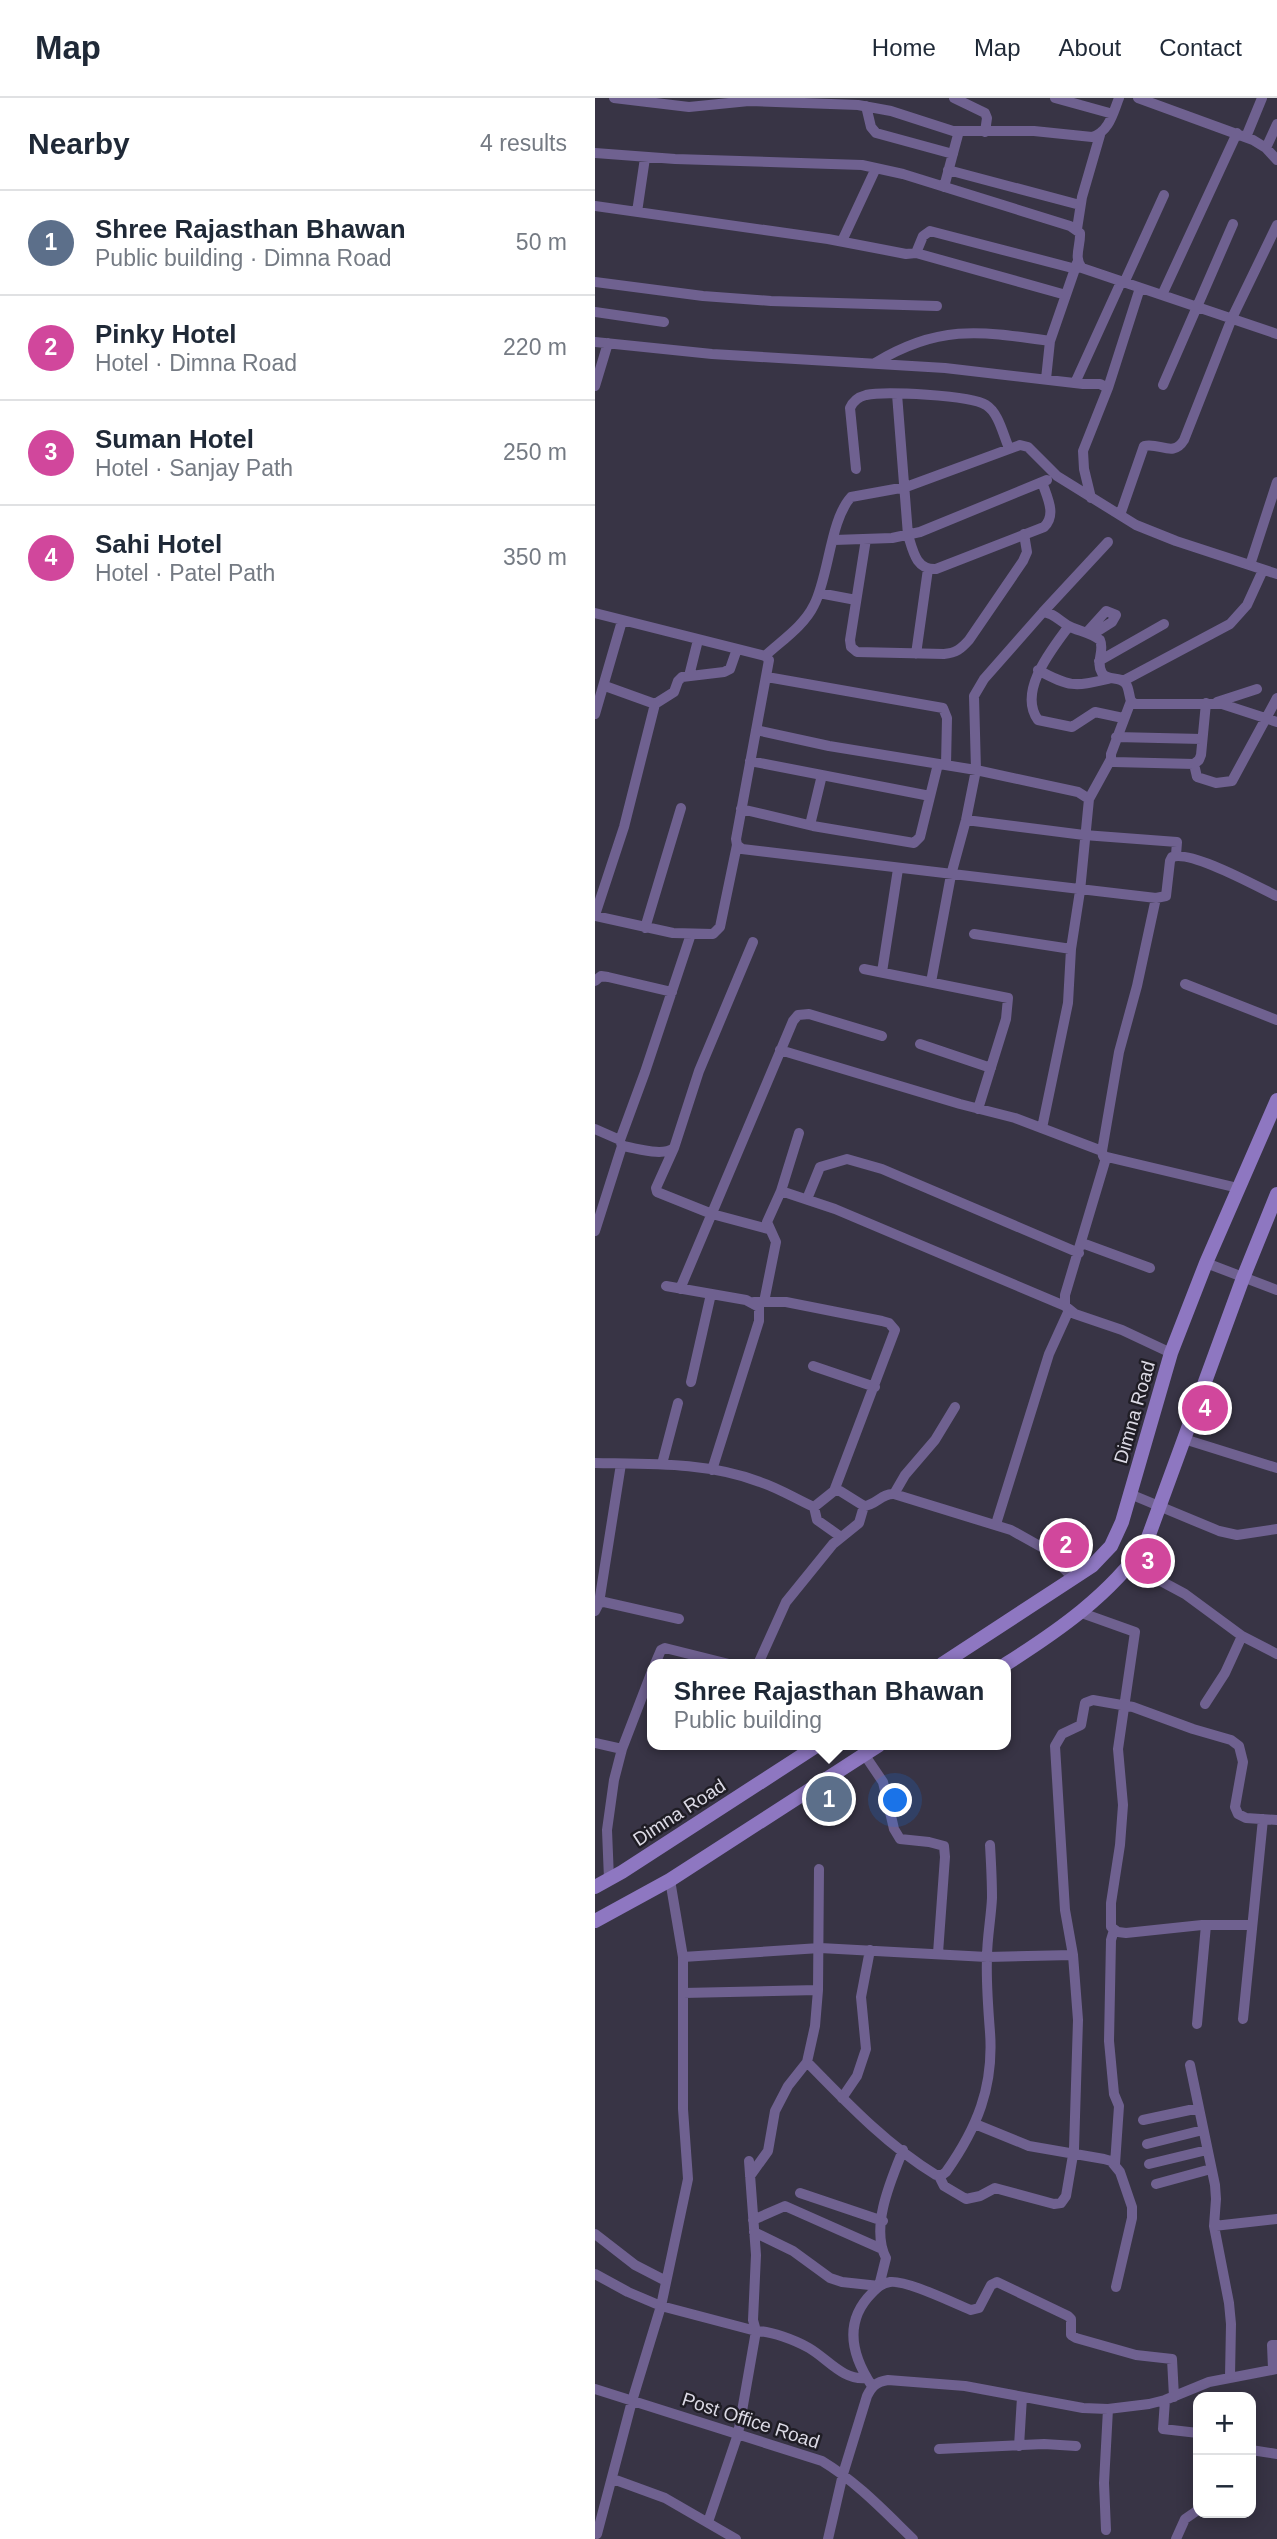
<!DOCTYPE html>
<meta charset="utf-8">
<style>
body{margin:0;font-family:Helvetica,sans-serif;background:#f6f6f7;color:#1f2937}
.controls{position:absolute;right:21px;bottom:21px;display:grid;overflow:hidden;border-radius:14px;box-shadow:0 4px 18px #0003}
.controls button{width:63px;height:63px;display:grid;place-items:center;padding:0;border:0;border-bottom:2px solid #e0e1e3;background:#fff;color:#1f2937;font:35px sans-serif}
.you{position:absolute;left:301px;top:1703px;width:24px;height:24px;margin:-18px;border:5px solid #fff;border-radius:50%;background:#1a73e8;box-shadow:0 0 0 10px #1a73e833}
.badge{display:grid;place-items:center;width:46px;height:46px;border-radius:50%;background:#2563eb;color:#fff;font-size:23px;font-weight:700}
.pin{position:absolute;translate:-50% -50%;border:4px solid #fff;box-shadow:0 2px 7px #0006}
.popup{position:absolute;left:52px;top:1561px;width:364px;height:91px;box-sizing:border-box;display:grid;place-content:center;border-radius:14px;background:#fff;filter:drop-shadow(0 2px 5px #0005);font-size:23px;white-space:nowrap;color:#747a83}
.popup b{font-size:26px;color:#1f2937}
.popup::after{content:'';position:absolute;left:50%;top:100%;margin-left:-14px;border:14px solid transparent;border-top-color:#fff}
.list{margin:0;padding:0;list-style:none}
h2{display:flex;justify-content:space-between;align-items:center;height:91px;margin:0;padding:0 28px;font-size:30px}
h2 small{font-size:23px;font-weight:400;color:#747a83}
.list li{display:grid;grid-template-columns:46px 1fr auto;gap:21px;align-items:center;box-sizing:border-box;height:105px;padding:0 28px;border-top:2px solid #e0e1e3}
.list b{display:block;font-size:26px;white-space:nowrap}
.list p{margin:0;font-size:23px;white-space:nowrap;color:#747a83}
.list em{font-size:23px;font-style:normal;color:#747a83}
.map{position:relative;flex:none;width:682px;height:2441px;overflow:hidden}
header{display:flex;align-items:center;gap:42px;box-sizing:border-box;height:98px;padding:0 35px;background:#fff;border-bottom:2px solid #e0e1e3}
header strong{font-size:33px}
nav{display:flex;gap:38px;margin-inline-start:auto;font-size:24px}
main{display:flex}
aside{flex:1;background:#fff}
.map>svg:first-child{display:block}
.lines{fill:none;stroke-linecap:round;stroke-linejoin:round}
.street{stroke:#6f6190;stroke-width:10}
.secondary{stroke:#8e77c1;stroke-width:14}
.labels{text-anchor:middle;stroke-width:5;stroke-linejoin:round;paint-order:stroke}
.street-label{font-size:19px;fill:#dcdae5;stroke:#1f1d25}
</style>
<header>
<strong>Map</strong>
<nav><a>Home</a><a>Map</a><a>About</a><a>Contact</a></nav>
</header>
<main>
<aside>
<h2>Nearby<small>4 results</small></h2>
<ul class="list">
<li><span class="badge" style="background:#5c6f8a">1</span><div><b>Shree Rajasthan Bhawan</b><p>Public building · Dimna Road</p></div><em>50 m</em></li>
<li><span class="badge" style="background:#d1479c">2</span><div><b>Pinky Hotel</b><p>Hotel · Dimna Road</p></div><em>220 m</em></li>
<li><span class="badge" style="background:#d1479c">3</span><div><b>Suman Hotel</b><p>Hotel · Sanjay Path</p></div><em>250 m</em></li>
<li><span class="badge" style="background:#d1479c">4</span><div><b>Sahi Hotel</b><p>Hotel · Patel Path</p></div><em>350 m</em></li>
</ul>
</aside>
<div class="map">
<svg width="682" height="2441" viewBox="0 0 682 2441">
<rect width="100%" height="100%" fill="#383445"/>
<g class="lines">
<path class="street" d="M19 0 94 9 154 3 263 7 296 13 358 33H439L497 39C514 34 518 15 524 0
M359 0 390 15 392 20 390 34
M460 0 518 16
M543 0 658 42 671 50 682 62
M271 8 276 29 281 35 358 56
M651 39 667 0
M671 50 682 26
M0 55 80 61 267 67 308 76 475 128 485 135C486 147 478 160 487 170L682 236
M353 72 485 107
M349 89 364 33
M0 108 233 141 311 156 321 155 328 138 335 133 481 171
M42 114 50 60
M482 131 487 99 505 37
M247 143 281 70
M321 155 471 197
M0 184 108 198 176 203 342 208
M529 185 569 97
M567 197 642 35
M0 214 69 224
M0 244 117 256 350 270 488 286H505L513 290 545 190
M280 265C344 226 385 233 455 243
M451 281 455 243 482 165
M480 285 526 184
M568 287 638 126
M0 288 13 245
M302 296 313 437C318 453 321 472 341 471L449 429C462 417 452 399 447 384
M261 371 255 310C258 303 263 299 271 297 289 293 376 297 391 307 404 315 408 337 414 350
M496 400 489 371 488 353 513 290
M525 417 549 348C565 344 578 360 589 342L637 220 682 127
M271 441 255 542 256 549 262 554 349 556C361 555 366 551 374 542L428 463 432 454 429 436
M239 442 297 440 325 434 452 382
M655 467 682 384
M224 495 261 502
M448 514 513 444
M0 515 170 558 174 562 141 741 142 747 147 751 561 800 571 798 575 763 577 759C596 752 661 788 682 798
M474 528C458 550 422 593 443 622L477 629 500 614 528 620
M492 534 511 513 521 517 517 524 498 536
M321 556 333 471
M170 558C186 543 209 528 219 507 234 478 235 422 256 399L311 389 425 347 433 349 462 378 541 427 581 443 682 476
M504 563 569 526
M443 572C474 589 479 589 513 581
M94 578 103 542
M172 579 348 610 352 620 351 667
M528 583 635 526 652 507 668 472
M10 588 60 606
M536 603 516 656V661L519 664 599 666 604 662 606 657 611 605
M622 604 662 591
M0 616 27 523
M161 632 234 648 381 672 483 694 494 701 485 793 476 851 473 905 447 1030
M521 639 607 641
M155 663 335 698
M599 666 602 679 621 685 637 683 682 600
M494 701 516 661
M146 711 218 728 319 745 325 739 343 666
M371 722 489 737 582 744 581 757
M215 727 227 677
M561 800 542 888 524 954 507 1053 508 1058 643 1090
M0 817 29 729 60 606 79 594 83 583 87 579 129 574 135 571 142 551
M0 818 78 835 118 836 125 829 142 747
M50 830 86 710
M379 836 476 851
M269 871 413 900 411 921 383 1011
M287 874 303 771
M0 883 6 878 13 879 77 894
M336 884 356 777 371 722 381 672 379 598 389 581 448 514C460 515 467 526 478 530 488 534 496 535 505 542 510 553 500 564 507 575 513 584 525 577 531 586 534 590 534 598 536 603L540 606H627L682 624
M590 886 682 922
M325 946 396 970
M185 952 365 1006 420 1020 507 1053
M0 1031 25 1042 27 1048 0 1133
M25 1042 50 974 96 836
M27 1048C42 1050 67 1059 79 1050L104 973 158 844
M79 1050 61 1090 62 1094 117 1116 173 1131
M511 1060 470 1197V1208L480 1216 527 1232 576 1255
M186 1093 240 1111 470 1208
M212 1101 225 1069 252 1061 287 1071 484 1155
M487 1145 555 1170
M611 1165 682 1192
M71 1188 151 1202 164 1209V1223L117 1372
M85 1191 198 923 203 917 214 916 287 938
M159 1204H191L287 1223 294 1225 300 1232 239 1393
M169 1204 181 1144 172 1124 186 1093 204 1035
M218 1268 280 1289
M96 1284 116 1196
M589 1341 682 1370
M0 1365C55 1366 113 1364 165 1384 184 1390 201 1401 219 1409L239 1393H245L269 1408C281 1407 287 1395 299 1396L416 1432 450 1451 478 1480
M67 1366 83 1305
M299 1396 310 1377 340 1342 360 1309
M535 1396 624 1433 642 1437 682 1431
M219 1409 222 1422 246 1439
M401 1426 454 1256 474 1212
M536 1467 590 1496 647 1538 682 1556
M4 1505 26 1366
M0 1513 4 1505 9 1504 84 1521
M484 1514 540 1534 523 1651 528 1707 525 1747 516 1805V1829L523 1834 531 1835 607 1827H657
M60 1566 66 1552 70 1550 134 1566
M163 1566 191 1504 238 1446 264 1425 269 1408
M610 1606 630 1575 647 1538
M0 1645 27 1651 19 1682 12 1732 14 1781
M27 1651 57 1573
M269 1656 288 1684 299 1731 305 1741 334 1744 349 1748 350 1759 343 1855
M519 1832 516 1842 514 1943 519 1996 524 2008 520 2066
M88 1859 225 1850 392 1859 478 1857
M88 1895 223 1892 224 1771
M648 1921 668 1721
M602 1926 611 1827
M212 1964C252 2005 292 2047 341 2077H347L351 2074C382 2030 399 1989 395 1934 393 1909 391 1884 392 1859 392 1840 396 1820 397 1800 397 1783 396 1764 395 1747
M595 1967 620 2087 621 2101 619 2128 634 2205 636 2226 635 2278
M247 2000 262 1978 271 1951 266 1899 275 1852
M548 2022 604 2010
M380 2026 434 2048 509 2061 516 2063 525 2074 537 2109V2120L521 2189
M552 2046 608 2032
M154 2063 161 2157 158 2222 161 2233C176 2233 200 2242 214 2250 233 2261 248 2283 272 2280
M554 2066 612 2052
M155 2078 173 2053 180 2013 193 1988 212 1964 220 1928 223 1892
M344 2078 349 2088 371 2101 385 2098 400 2090 459 2106 466 2105 471 2098 479 2051 483 1922 478 1857 470 1812 460 1648 467 1636 486 1627 490 1605 498 1602 538 1609 598 1631 636 1642 644 1648 648 1664 640 1709 643 1716 651 1720 682 1722
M561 2086 616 2071
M205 2095 288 2123
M158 2122 190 2108 287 2151
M619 2128 682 2121
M159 2134 198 2153 235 2180 247 2184 284 2188 291 2160C275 2129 296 2082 308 2052
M0 2136 40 2167 71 2183
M0 2176 33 2194 66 2208 93 2081 88 2011V1859L75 1782
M678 2271 677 2247H682
M277 2288C257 2258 248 2224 277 2195 282 2190 287 2185 295 2184 312 2182 358 2205 376 2212L384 2210 396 2187 402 2184 473 2218 476 2221V2237L481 2240 541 2257 577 2261 579 2299
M0 2291 227 2363C262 2384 289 2413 318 2441
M570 2302 568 2331 603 2335
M424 2348 427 2299
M344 2351 449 2346 481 2348
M656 2352 682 2356
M18 2381 70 2400 141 2441
M511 2432 509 2385 513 2311
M2 2436 37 2303 66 2208 161 2233 143 2336 113 2424
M233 2441 248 2376 272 2298C277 2288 281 2284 293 2282L370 2288 488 2310 513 2311 554 2306 570 2302 614 2284 682 2271
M581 2441 590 2421 603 2412"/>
<path class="secondary" d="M347 1566 497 1468 516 1448 527 1424 576 1255 611 1165 682 1002
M411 1566C463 1533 515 1497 551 1445L648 1180 682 1096
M0 1789 27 1774 223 1647
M0 1823 75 1782 284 1647"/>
</g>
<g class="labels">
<g class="street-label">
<text transform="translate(539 1314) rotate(-74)" y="7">Dimna Road</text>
<text transform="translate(84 1714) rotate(-33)" y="7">Dimna Road</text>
<text transform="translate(156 2322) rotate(18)" y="7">Post Office Road</text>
</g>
</g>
</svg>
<div class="controls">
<button>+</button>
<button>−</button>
</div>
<div class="you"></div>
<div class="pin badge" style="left:234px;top:1701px;background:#5c6f8a">1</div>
<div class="popup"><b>Shree Rajasthan Bhawan</b>Public building</div>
<div class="pin badge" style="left:471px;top:1447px;background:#d1479c">2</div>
<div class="pin badge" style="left:553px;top:1463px;background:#d1479c">3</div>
<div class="pin badge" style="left:610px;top:1310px;background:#d1479c">4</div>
</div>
</main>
